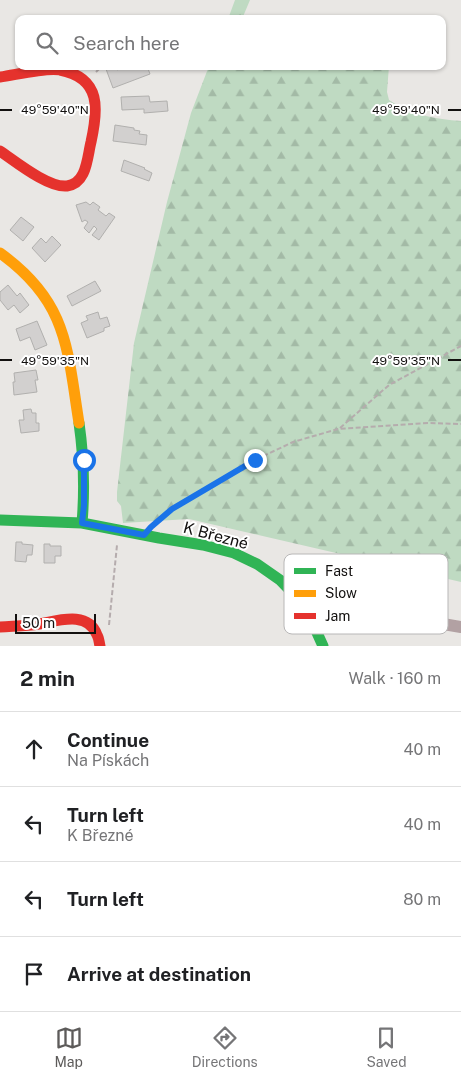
<!DOCTYPE html>
<meta charset="utf-8">
<style>
body{margin:0;font-family:"Public Sans",sans-serif;background:#f2f2f2;color:#202124}
.scale{position:absolute;left:15px;bottom:12px;width:81px;box-sizing:border-box;padding-left:5px;border:2px solid #12100f;border-top:0;font-size:14px;line-height:18px;white-space:nowrap;color:#12100f;-webkit-text-stroke:4px #fff;paint-order:stroke}
.stop{position:absolute;width:15px;height:15px;margin:-11px;border:4px solid #1a73e8;border-radius:50%;background:#fff}
.stop.end{background:#1a73e8;border-color:#fff;box-shadow:0 1px 5px #0008}
.list{margin:0;padding:0;list-style:none}
h2{display:flex;justify-content:space-between;align-items:center;height:65px;margin:0;padding:0 20px;font-size:21px}
h2 small{font-size:16px;font-weight:400;color:#757577}
.list li{display:grid;grid-template-columns:32px 1fr auto;gap:15px;align-items:center;box-sizing:border-box;height:75px;padding:0 20px;border-top:1px solid #e0e0e0}
.list b{display:block;font-size:19px;white-space:nowrap}
.list p{margin:0;font-size:16px;white-space:nowrap;color:#757577}
.list em{font-size:16px;font-style:normal;color:#757577}
.icon{flex:none;width:28px;height:28px;fill:none;stroke:currentColor;stroke-width:2;stroke-linecap:round;stroke-linejoin:round}
.map{position:relative;flex:none;width:461px;height:646px;overflow:hidden}
.search{position:absolute;background:#fff;box-shadow:0 1px 4px #0004;left:15px;right:15px;top:15px;height:55px;display:flex;align-items:center;gap:12px;box-sizing:border-box;padding:0 18px;border-radius:10px;color:#757577;font-size:19px}
.sheet{height:365px;background:#fff}
nav{display:flex;justify-content:space-around;align-items:center;box-sizing:border-box;height:70px;border-top:1px solid #e0e0e0;background:#fff;font-size:14px;color:#757577}
nav a{display:grid;justify-items:center;gap:2px}
nav .on{color:#5d5b5a}
.map>svg:first-child{display:block}
.forest{fill:url(#forest-firs)}
.building{fill:#d2d0cf;stroke:#b1b0ae}
.lines{fill:none;stroke-linecap:round;stroke-linejoin:round}
.path{stroke:#b5acad;stroke-width:2;stroke-dasharray:5 2.5;stroke-linecap:butt}
.street{stroke:#b2a1a3;stroke-width:12}
.fast{stroke:#30b455;stroke-width:11}
.slow{stroke:#ff9f0a;stroke-width:11}
.jam{stroke:#e5322d;stroke-width:11}
.route{stroke:#1a73e8;stroke-width:6}
.ticks{fill:none;stroke:#12100f;stroke-width:2}
.labels{text-anchor:middle;stroke-width:4;stroke-linejoin:round;paint-order:stroke}
.street-label{font-size:16px;fill:#12100f;stroke:#fff}
.key{fill:#fff;stroke:#b8b7b7;stroke-width:1}
.key-label{font-size:14px;fill:#12100f}
.ticks-label{font-size:12px;text-anchor:middle;fill:#12100f;stroke:#fff;stroke-width:4;stroke-linejoin:round;paint-order:stroke}
</style>
<div class="map">
<svg width="461" height="646" viewBox="0 0 461 646">
<defs>
<pattern id="forest-firs" width="22" height="20" patternUnits="userSpaceOnUse" patternTransform="scale(1.25)"><rect width="22" height="20" fill="#bfdac2"/><path d="M5 1l3.5 6h-7zM16 11l3.5 6h-7z" fill="#a3baa6"/></pattern>
</defs>
<rect width="100%" height="100%" fill="#e9e7e4"/>
<path class="forest" d="M235 0H250L242 19H228Z
M209 66H389L387 92 389 100C411 115 436 119 461 121V582L362 559 189 519 123 523 121 506 117 501V492L134 343 167 202 191 113Z"/>
<path class="building" d="M116 66 117 70 127 66H147L150 74 113 88 106 69Z
M149 96 150 102 167 101 168 111 144 113V109L122 110 121 97Z
M115 125 134 128V130L140 131 139 134 147 135 146 145 113 141Z
M124 160 145 168 144 169 152 173 149 181 121 171Z
M86 202 90 205 93 202 100 207 98 210 106 216 109 213 115 217 99 240 92 235 97 229 94 226 89 233 84 228 88 222 85 220 82 222 76 205Z
M21 217 34 227 23 241 10 230Z
M52 236 61 245 45 262 32 248 41 238 46 243Z
M95 281 101 291 72 306 67 296Z
M8 285 17 296 20 293 29 305 20 313 14 305 8 310 0 300V292Z
M98 312 100 319 107 317 110 326 104 328V331L87 338 81 323 88 320 86 316Z
M37 321 47 345 35 350 30 337 20 341 16 329Z
M36 370 38 380H35L37 392 14 395 13 382H15L14 373Z
M31 409 32 413H36V423H39V431L21 433 19 420H24L23 410Z
M16 542H22V544L33 545 32 555H27L26 562 15 561Z
M44 544H50V546H61V556H55V563H44Z"/>
<g class="lines">
<path class="path" d="M154 19V18
M96 72 102 66
M340 428 389 385 461 346
M155 523 172 509 255 460 293 442 338 429 428 423 461 424
M109 625 117 545"/>
<path class="street" d="M305 606 323 598 426 621 461 627"/>
<path class="fast" d="M79 423C84 458 85 488 82 523
M0 520 82 523 159 538 203 545 234 553 257 564 280 580 305 606 323 646"/>
<path class="slow" d="M0 253C68 302 67 348 79 423"/>
<path class="jam" d="M0 77C15 75 47 67 60 70 102 78 98 110 91 142 87 158 87 183 67 186 48 188 15 161 0 151
M0 627C13 626 26 626 39 624 57 621 88 610 97 635 99 638 99 642 100 646"/>
</g>
<g class="lines">
<path class="route" d="M84 460V505L82 523 144 535 151 527 172 509 255 460"/>
</g>
<path class="ticks" d="M0 110H12M448 110H461M0 360H12M448 360H461"/>
<g class="labels">
<g class="street-label">
<text transform="translate(216 535) rotate(15)" y="6">K Březné</text>
</g>
</g>
<rect x="284" y="554" width="164" height="80" rx="8" class="key"/>
<rect x="294" y="568" width="22" height="6" fill="#30b455"/>
<rect x="294" y="590" width="22" height="7" fill="#ff9f0a"/>
<rect x="294" y="613" width="22" height="6" fill="#e5322d"/>
<g class="key-label">
<text x="325" y="576">Fast</text>
<text x="325" y="598">Slow</text>
<text x="325" y="621">Jam</text>
</g>
<g class="ticks-label">
<text x="55" y="114">49°59'40"N</text>
<text x="406" y="114">49°59'40"N</text>
<text x="55" y="365">49°59'35"N</text>
<text x="406" y="365">49°59'35"N</text>
</g>
</svg>
<div class="scale">50 m</div>
<div class="stop" style="left:84px;top:460px"></div>
<div class="stop end" style="left:255px;top:460px"></div>
<div class="search"><svg class="icon" aria-label="search" viewBox="0 0 24 24"><circle cx="10" cy="10" r="6"/><path d="M15 15l6 6"/></svg>Search here</div>
</div>
<section class="sheet">
<h2>2 min<small>Walk · 160 m</small></h2>
<ul class="list">
<li><svg class="icon" aria-label="ahead" viewBox="0 0 24 24"><path d="M12 20V5M6 11l6-6 6 6"/></svg><div><b>Continue</b><p>Na Pískách</p></div><em>40 m</em></li>
<li><svg class="icon" aria-label="left" viewBox="0 0 24 24"><path d="M17 20v-9H6M10 6l-5 5 5 5"/></svg><div><b>Turn left</b><p>K Březné</p></div><em>40 m</em></li>
<li><svg class="icon" aria-label="left" viewBox="0 0 24 24"><path d="M17 20v-9H6M10 6l-5 5 5 5"/></svg><div><b>Turn left</b></div><em>80 m</em></li>
<li><svg class="icon" aria-label="arrive" viewBox="0 0 24 24"><path d="M6 21V4h12l-3 4 3 4H6"/></svg><div><b>Arrive at destination</b></div></li>
</ul>
</section>
<nav>
<a class="on"><svg class="icon" aria-label="map" viewBox="0 0 24 24"><path d="M3 6l6-2 6 2 6-2v14l-6 2-6-2-6 2zM9 4v14M15 6v14"/></svg>Map</a>
<a><svg class="icon" aria-label="directions" viewBox="0 0 24 24"><path d="M12 3l9 9-9 9-9-9zM9 14v-3h6M13 9l2 2-2 2"/></svg>Directions</a>
<a><svg class="icon" aria-label="saved" viewBox="0 0 24 24"><path d="M7 4h10v16l-5-4-5 4z"/></svg>Saved</a>
</nav>
